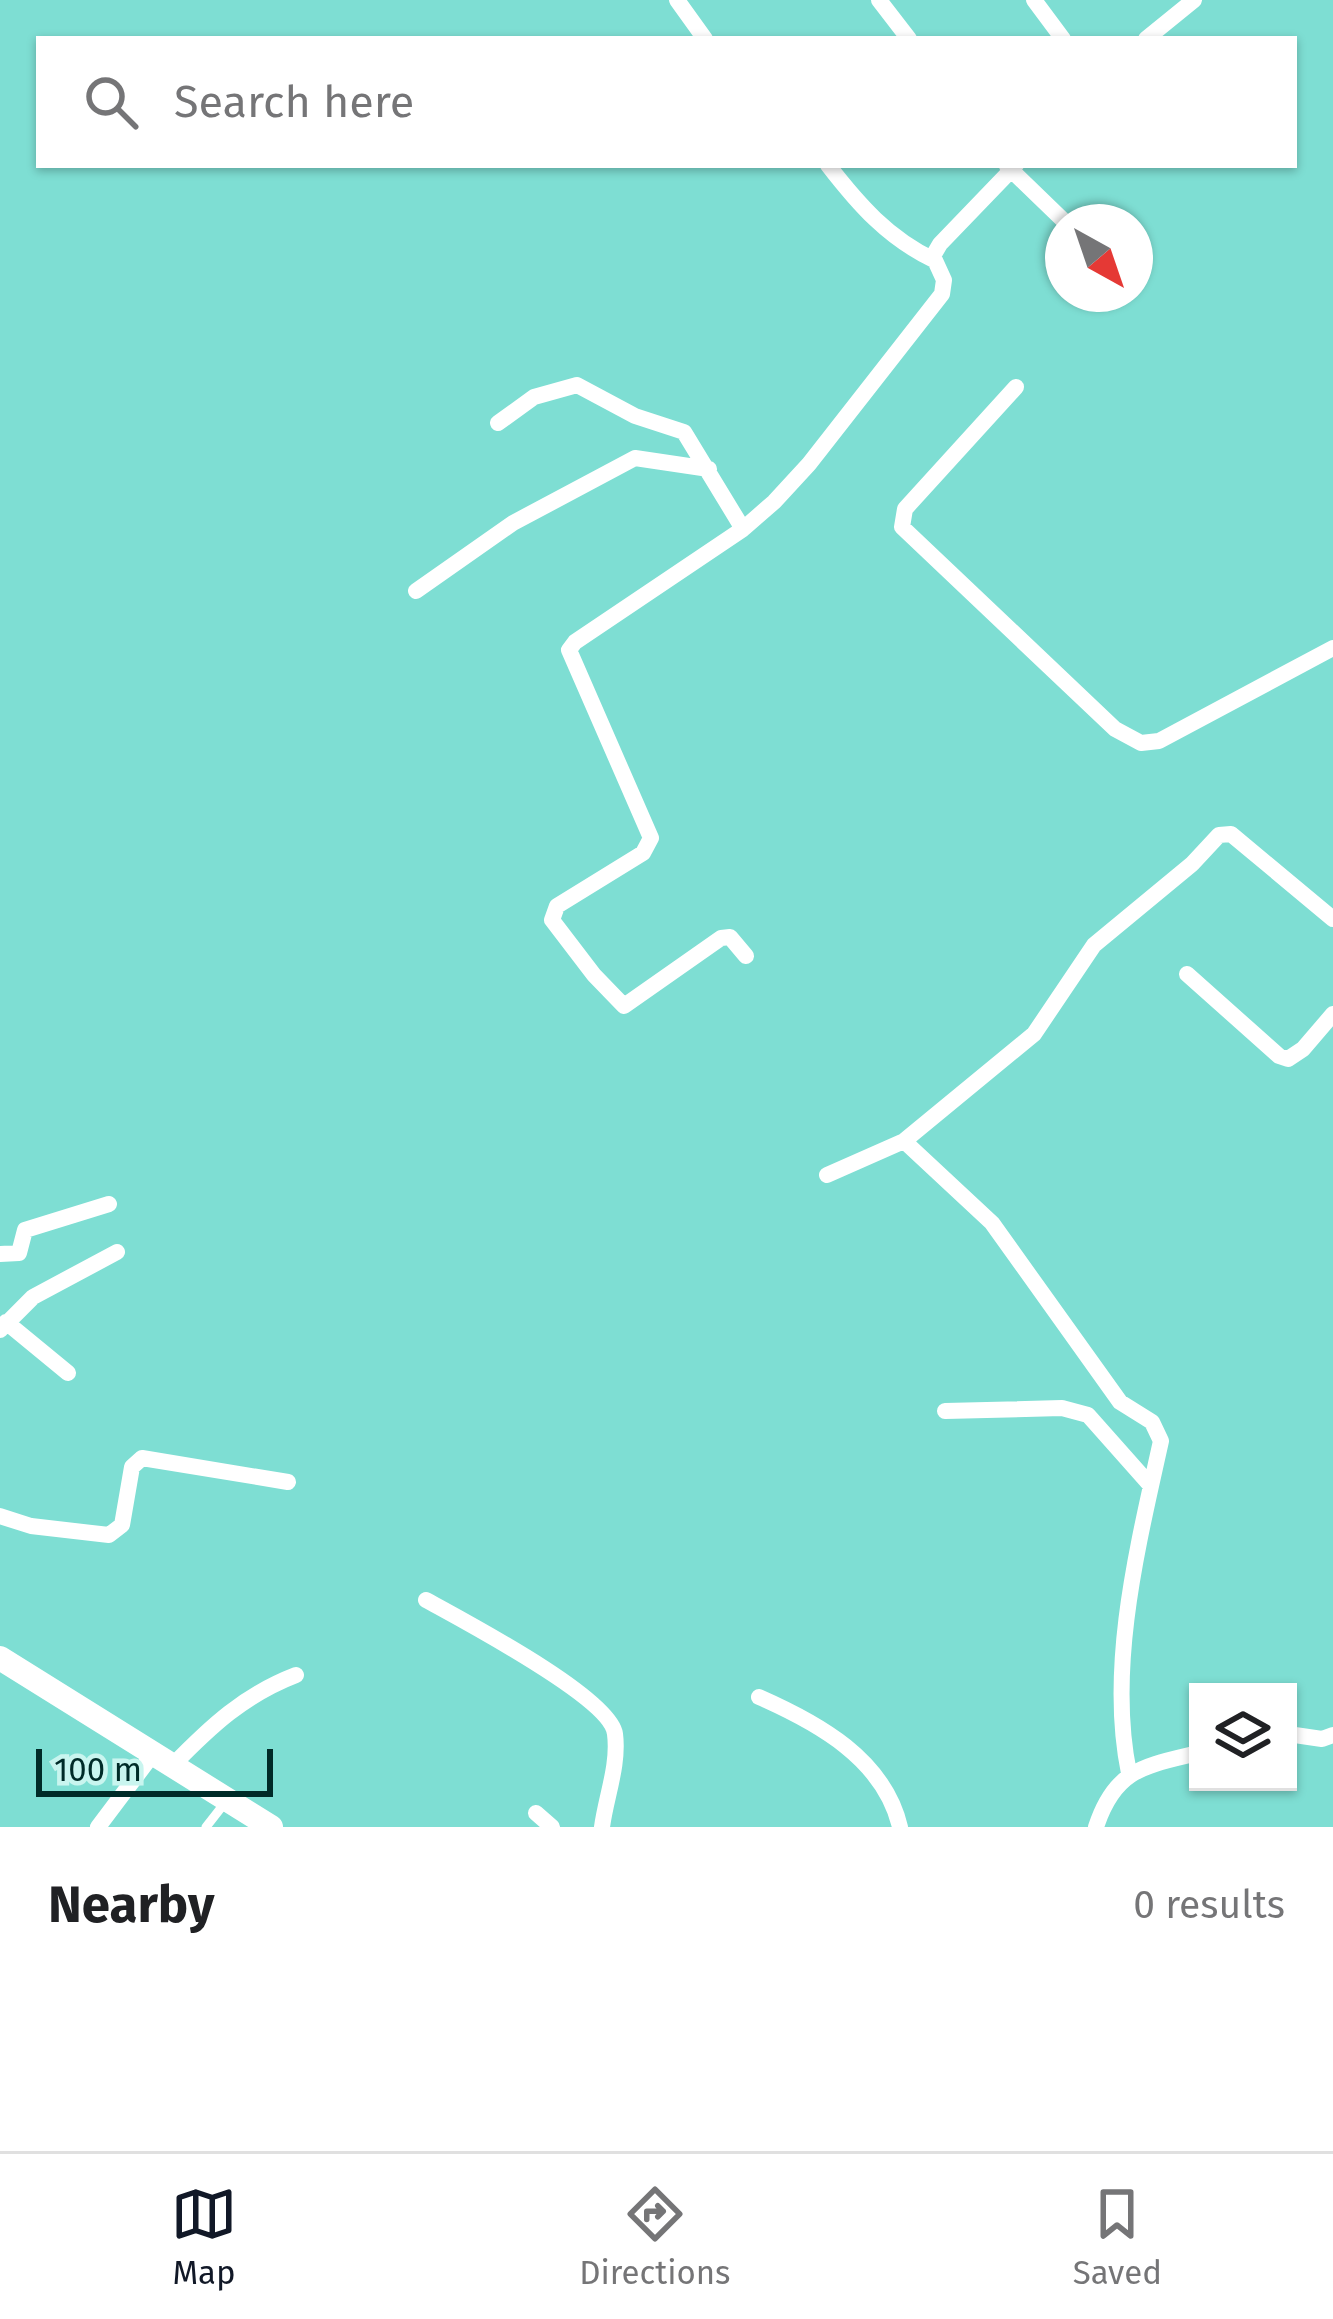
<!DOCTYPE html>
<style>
body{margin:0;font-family:"Fira Sans",sans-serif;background:#f6f6f6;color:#202124}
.controls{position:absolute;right:36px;bottom:36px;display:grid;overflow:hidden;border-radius:0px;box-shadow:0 3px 9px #0004}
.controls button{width:108px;height:108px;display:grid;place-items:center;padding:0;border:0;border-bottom:3px solid #e0e0e0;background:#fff;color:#202124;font:60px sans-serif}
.compass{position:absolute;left:1045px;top:204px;width:108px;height:108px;border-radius:50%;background:#fff;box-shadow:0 3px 9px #0004;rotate:140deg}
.scale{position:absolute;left:36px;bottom:30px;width:237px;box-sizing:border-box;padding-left:12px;border:6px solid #002b28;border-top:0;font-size:33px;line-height:42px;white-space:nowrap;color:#002b28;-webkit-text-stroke:9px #c9f5ef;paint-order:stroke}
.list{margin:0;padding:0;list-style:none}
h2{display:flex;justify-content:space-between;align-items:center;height:156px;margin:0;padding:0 48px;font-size:51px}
h2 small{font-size:39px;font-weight:400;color:#757577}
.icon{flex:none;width:66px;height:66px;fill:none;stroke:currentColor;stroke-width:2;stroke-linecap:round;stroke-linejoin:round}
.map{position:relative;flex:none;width:1333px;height:1827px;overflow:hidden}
.search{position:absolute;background:#fff;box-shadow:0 3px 9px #0004;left:36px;right:36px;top:36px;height:132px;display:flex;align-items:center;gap:30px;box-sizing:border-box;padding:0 42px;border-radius:0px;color:#757577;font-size:45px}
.sheet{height:324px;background:#fff}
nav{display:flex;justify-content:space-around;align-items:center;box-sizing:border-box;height:168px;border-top:3px solid #e0e0e0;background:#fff;font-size:33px;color:#757577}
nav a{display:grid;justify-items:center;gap:6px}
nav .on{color:#111827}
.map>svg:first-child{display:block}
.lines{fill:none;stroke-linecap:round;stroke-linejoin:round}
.lane{stroke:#fff;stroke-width:9}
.street{stroke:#fff;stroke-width:16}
.secondary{stroke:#fff;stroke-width:24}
</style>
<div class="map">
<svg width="1333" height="1827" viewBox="0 0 1333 1827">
<rect width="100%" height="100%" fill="#7eded3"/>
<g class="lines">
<path class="lane" d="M206 1827 224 1804"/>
<path class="street" d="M677 0 705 39
M879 0 909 39
M1034 0 1063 39
M1146 39 1194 0
M828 165C859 205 888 238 934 260
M1007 166 1065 222
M1016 387 905 509 902 527 1115 729 1141 743 1159 741 1333 648
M498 423 534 397 577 385 635 416 684 432 743 529
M416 591 513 523 635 458 709 469
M746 956 730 937 721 938 624 1006 594 975 552 920 557 906 643 853 651 838 569 650 575 642 743 529 774 502 809 464 942 294 944 280 933 256 940 244 1016 165
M1187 974 1279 1056 1288 1059 1303 1049 1333 1014
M904 1141 992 1223 1120 1402 1152 1422 1161 1441C1138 1545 1107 1667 1129 1773
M827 1175 904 1141 1034 1034 1094 945 1192 864 1219 835 1231 834 1333 919
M0 1254 19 1253 25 1230 109 1204
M6 1322 68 1373
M0 1330 33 1297 117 1252
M945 1411 1062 1408 1088 1415 1151 1486
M0 1516 31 1526 109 1535 122 1525 132 1467 142 1458 288 1482
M426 1600C462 1620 611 1698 615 1734 619 1765 606 1797 602 1827
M759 1697C818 1723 884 1759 900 1827
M1288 1734 1322 1739 1333 1735
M172 1766C211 1726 244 1695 296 1675
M536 1813 552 1827
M98 1827 153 1754
M1096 1827C1115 1769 1144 1766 1198 1753"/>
<path class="secondary" d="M0 1658 271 1827"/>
</g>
</svg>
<div class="controls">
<button><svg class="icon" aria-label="layers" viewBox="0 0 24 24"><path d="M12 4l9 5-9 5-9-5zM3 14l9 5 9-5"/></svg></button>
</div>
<svg class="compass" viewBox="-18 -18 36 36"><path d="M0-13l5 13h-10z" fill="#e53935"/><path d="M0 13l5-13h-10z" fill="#757577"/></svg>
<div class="scale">100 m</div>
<div class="search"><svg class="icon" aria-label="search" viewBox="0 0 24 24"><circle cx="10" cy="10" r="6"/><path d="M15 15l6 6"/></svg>Search here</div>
</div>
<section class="sheet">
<h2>Nearby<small>0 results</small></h2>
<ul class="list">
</ul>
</section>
<nav>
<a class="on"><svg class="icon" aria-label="map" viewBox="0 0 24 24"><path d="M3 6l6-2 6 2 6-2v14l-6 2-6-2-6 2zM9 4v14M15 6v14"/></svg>Map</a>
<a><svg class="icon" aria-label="directions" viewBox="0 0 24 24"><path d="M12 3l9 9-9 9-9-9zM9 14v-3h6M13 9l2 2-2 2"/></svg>Directions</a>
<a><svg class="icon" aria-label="saved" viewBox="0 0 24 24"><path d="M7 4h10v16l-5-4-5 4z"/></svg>Saved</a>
</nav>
